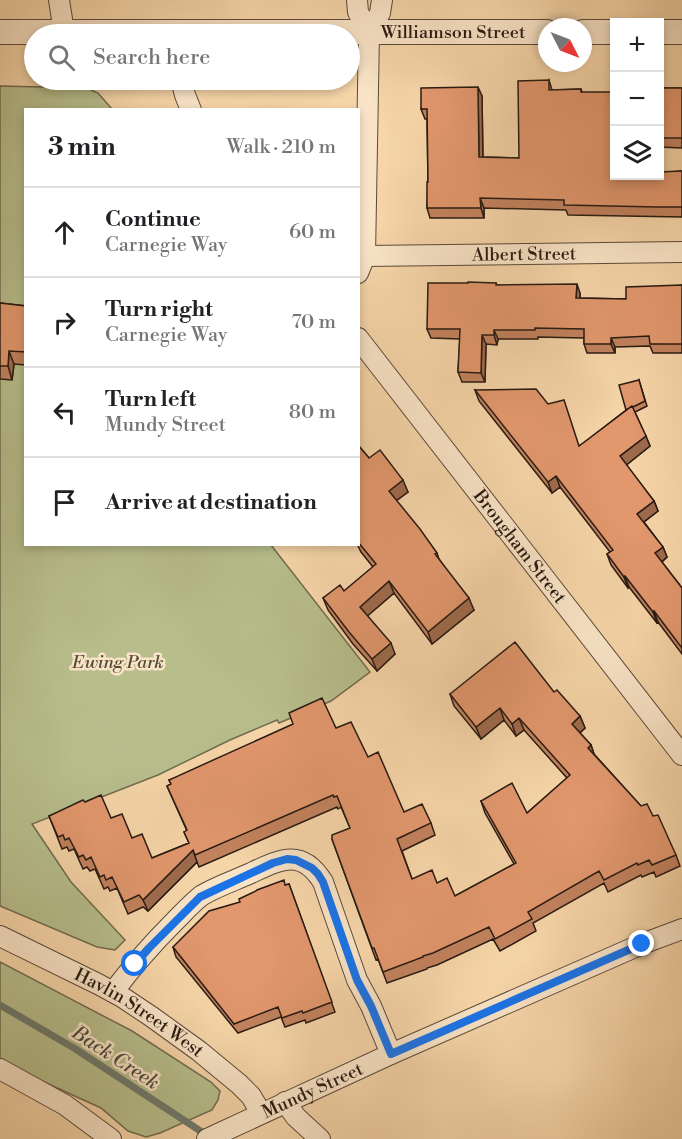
<!DOCTYPE html>
<meta charset="utf-8">
<style>
body{margin:0;font-family:"Libre Bodoni",serif;background:#f2f2f2;color:#202124}
.controls{position:absolute;right:18px;top:18px;display:grid;overflow:hidden;border-radius:0px;box-shadow:0 3px 9px #0003}
.controls button{width:54px;height:54px;display:grid;place-items:center;padding:0;border:0;border-bottom:2px solid #e0e0e0;background:#fff;color:#202124;font:30px sans-serif}
.compass{position:absolute;left:538px;top:18px;width:54px;height:54px;border-radius:50%;background:#fff;box-shadow:0 3px 9px #0003;rotate:132deg}
.stop{position:absolute;width:18px;height:18px;margin:-14px;border:4px solid #1a73e8;border-radius:50%;background:#fff}
.stop.end{background:#1a73e8;border-color:#fff;box-shadow:0 2px 6px #0008}
.list{margin:0;padding:0;list-style:none}
h2{display:flex;justify-content:space-between;align-items:center;height:78px;margin:0;padding:0 24px;font-size:26px}
h2 small{font-size:20px;font-weight:400;color:#757577}
.list li{display:grid;grid-template-columns:39px 1fr auto;gap:18px;align-items:center;box-sizing:border-box;height:90px;padding:0 24px;border-top:2px solid #e0e0e0}
.list b{display:block;font-size:22px;white-space:nowrap}
.list p{margin:0;font-size:20px;white-space:nowrap;color:#757577}
.list em{font-size:20px;font-style:normal;color:#757577}
.icon{flex:none;width:33px;height:33px;fill:none;stroke:currentColor;stroke-width:2;stroke-linecap:round;stroke-linejoin:round}
.map{position:relative;flex:none;width:682px;height:1139px;overflow:hidden}
.search{position:absolute;background:#fff;box-shadow:0 3px 9px #0003;left:24px;top:24px;width:336px;height:66px;display:flex;align-items:center;gap:15px;box-sizing:border-box;padding:0 21px;border-radius:33px;color:#757577;font-size:22px}
.panel{position:absolute;background:#fff;box-shadow:0 3px 9px #0003;left:24px;top:108px;width:336px;height:438px;border-radius:0px}
.map>svg:first-child{display:block}
.green{fill:#b7be8c;stroke:#706c4f;stroke-width:1.5}
.lines{fill:none;stroke-linecap:round;stroke-linejoin:round}
.stream{stroke:#6e796c;stroke-width:7}
.minor-casing{stroke:#5c4938;stroke-width:22}
.tertiary-casing{stroke:#5c4938;stroke-width:26}
.minor{stroke:#f9e4c7;stroke-width:20}
.tertiary{stroke:#f9e4c7;stroke-width:24}
.wall{fill:#c2825e;stroke:#281a12;stroke-width:1.5}
.shaded-wall{fill:#9e6a4c;stroke:#281a12;stroke-width:1.5}
.building{fill:#e2976d;stroke:#281a12;stroke-width:1.5}
.route{stroke:#1a73e8;stroke-width:8}
.labels{text-anchor:middle;stroke-width:5;stroke-linejoin:round;paint-order:stroke}
.street-label{font-size:18px;fill:#281a12;stroke:#f9e4c7}
.park-label{font-size:18px;font-style:italic;fill:#534b37;stroke:#f9e4c7}
.water-label{font-size:20px;font-style:italic;fill:#4b4a3f;stroke:#f9e4c7}
</style>
<div class="map">
<svg width="682" height="1139" viewBox="0 0 682 1139">
<rect width="100%" height="100%" fill="#f6d5a9"/>
<filter id="stains"><feTurbulence type="fractalNoise" baseFrequency=".00333" numOctaves="4"/><feColorMatrix values="0 0 0 0 .2 0 0 0 0 .09 0 0 0 0 .02 0 0 0 .5 -.17"/></filter>
<radialGradient id="worn" r=".72"><stop offset=".6" stop-color="#630" stop-opacity="0"/><stop offset="1" stop-color="#630" stop-opacity=".3"/></radialGradient>
<path class="green" d="M0 86 87 88 98 93 112 109 26 110V544L271 545 370 672 331 701 279 723 277 720 230 740 158 775 32 824 71 882 125 940 115 950 97 947 0 906Z
M0 962 132 1031 211 1082 220 1091 218 1100 212 1110 160 1133 146 1137 128 1131 101 1108 0 1062Z"/>
<g class="lines">
<path class="stream" d="M0 1005 74 1048 208 1136"/>
<defs>
<g id="minor">
<path d="M59 0 64 32"/>
<path d="M357 0 358 12 369 33 365 256 358 273"/>
<path d="M369 33 380 13 382 0"/>
<path d="M181 80 185 95 191 110"/>
<path id="s1" d="M365 256 682 252"/>
<path id="s2" d="M358 338 682 755"/>
<path id="s3" d="M0 936 98 984 122 997 152 1017 199 1051 239 1084 251 1096 261 1113"/>
<path d="M113 992C132 967 152 944 174 922 183 913 191 904 201 896 215 887 236 880 251 873 281 859 302 848 323 882L357 980 371 1006 391 1054"/>
<path d="M0 1069 65 1105 111 1139"/>
<path d="M285 1102 296 1117 320 1139"/>
<path id="s4" d="M207 1139 391 1054 642 944 682 929"/>
</g>
<g id="tertiary">
<path id="s5" d="M0 32H547"/>
<path d="M583 32H614"/>
<path d="M660 32H682"/>
</g>
</defs>
<use href="#minor" class="minor-casing"/>
<use href="#tertiary" class="tertiary-casing"/>
<use href="#minor" class="minor"/>
<use href="#tertiary" class="tertiary"/>
</g>
<path class="wall" d="M549 80 552 90 581 89 615 176 682 171V217L568 215 566 210 484 208V218H430L427 208 428 182 427 119H425L421 109 482 96 483 157 519 158Z
M660 88H682V148L660 147Z
M496 283 497 285 580 293V298L626 299 682 285V353H653L650 346 615 347V353H587L584 344V338L538 337V339H498L497 345 486 344 485 382H462L458 372 460 339 431 338 427 329Z
M0 303 26 306V365L14 364 12 380 0 379Z
M639 380 647 406 635 412 650 446 626 465 654 501 658 511 644 522 663 547 667 557 662 562 682 588V654L658 622 657 623 629 587 628 588 611 565 607 554 610 552 560 487 552 493 479 401 475 390 580 446 626 410Z
M358 445 369 458 408 492 396 501 437 553 439 559 474 610 432 644 394 593 367 616 395 654 377 671 353 644 328 610 323 598 344 591 373 567 361 552 357 544H358Z
M554 692 580 716 585 728 580 733 591 745 594 754 641 806 653 816 676 855 680 866 656 877 654 872 642 877 641 875 608 892 604 883 533 923 536 931 500 951 493 939 437 965 427 968V969L387 983 378 959 376 960 332 839 350 828 341 807 338 809 337 807 199 867 197 862 148 911 143 907 128 914 117 888 110 891 108 887 104 889 95 869 90 871 87 867 83 869 74 849 69 851 67 847 62 849 49 816 85 802 111 818 152 858 189 843 184 832 187 831 167 786 171 784 169 780 336 728 368 757 404 812 431 823 435 835 402 851 412 879 437 883 455 896 514 864 485 813 481 801 527 813 567 778 524 730 516 736 504 720 481 739 454 706 450 694Z
M289 884 335 1012 306 1023 305 1020 285 1027 281 1017 238 1033 176 957 173 947 240 902Z"/>
<path class="shaded-wall" d="M478 87 482 96 483 167 479 157Z
M480 198 484 208V218L481 208Z
M577 284 580 293V308L576 298Z
M494 330 498 339 497 345 494 335Z
M482 335 486 344 485 382 481 373Z
M611 338 615 347V353L611 344Z
M9 351 14 364 12 380 8 366Z
M646 436 650 446 624 467 620 456Z
M556 476 560 487 552 493 548 482Z
M403 480 408 492 393 503 389 491Z
M654 501 658 511 641 524 637 514Z
M663 547 667 557 659 564 655 553Z
M625 576 629 587 628 588 624 577Z
M389 581 394 593 364 619 360 607Z
M469 598 474 610 432 644 428 632Z
M654 611 658 622 657 623 653 612Z
M391 643 395 654 377 671 372 659Z
M500 708 504 720 481 739 476 727Z
M580 716 585 728 576 736 572 724Z
M519 718 524 730 516 736 512 724Z
M591 745 595 757 588 748Z
M193 850 197 862 148 911 143 900Z"/>
<path class="building" d="M549 80V90L581 89V92H615V176H660V172L682 171V207H657L564 205V200L480 198 481 208H427V182H428L427 109H421V88L478 87 479 157 519 158 518 81Z
M660 88H682V138H660Z
M468 282 496 283V285L577 284 576 298 626 299V287L682 285V344H650L649 336 611 338V344H584V329L535 328V330H494V335H482L481 373 458 372 460 329H427L428 283H468Z
M0 303 26 306V352L9 351 8 366H0Z
M639 380 645 401 633 407 632 406 626 410 619 385Z
M536 389 548 404 564 400 579 446 632 406 646 436 620 456 654 501 637 514 663 547 655 553 682 588V648L654 611 653 612 625 576 624 577 607 554 613 550 556 476 548 482 475 390Z
M358 445 369 458 380 450 403 480 389 491 420 529 437 553 435 554 469 598 428 632 389 581 360 607 391 643 372 659 349 632 323 598 340 585 344 591 376 564 358 542Z
M515 642 554 692 557 690 580 716 572 724 591 745 588 748 641 806 647 804 653 816 658 815 676 855 652 865 649 860 638 865 637 863 604 880 599 871 528 912 532 919 495 939 489 927 433 953 423 956V957L383 972 374 948H372L332 839V835L350 828 337 796 334 797 333 795 195 855 193 850 143 900 139 895 124 902 112 877 106 880 104 875 100 877 91 857 86 860 83 855 79 857 69 838 65 840 63 835 58 837 49 816 83 800 85 802 101 795 111 818 122 814 132 838 142 834 152 858 189 843 184 832 187 830 167 786 171 784 169 780 293 724 289 713 322 698 336 728 351 722 368 757 378 752 404 812 422 804 431 823 397 839 412 879 432 870 437 883 447 878 455 896 516 863 481 801 512 783 527 813 570 775 519 718 512 724 500 708 476 727 450 694Z
M284 880 285 885 289 884 332 1002 303 1013 302 1011 282 1018 278 1007 234 1024 173 947 209 911 240 902 239 899 256 891 257 890Z"/>
<g class="lines">
<path class="route" d="M135 964 149 948 200 897 273 863 287 859 296 860 312 868 318 874 323 882 357 980 371 1006 391 1054 642 944"/>
</g>
<g class="labels">
<g class="street-label">
<text dy="6" stroke="none"><textPath href="#s5" startOffset="453">Williamson Street</textPath></text>
<text dy="6" stroke="none"><textPath href="#s1" startOffset="159">Albert Street</textPath></text>
<text dy="6" stroke="none"><textPath href="#s2" startOffset="264">Brougham Street</textPath></text>
<text dy="6" stroke="none"><textPath href="#s3" startOffset="159">Havlin Street West</textPath></text>
<text dy="6" stroke="none"><textPath href="#s4" startOffset="116">Mundy Street</textPath></text>
</g>
<g class="park-label">
<text x="118" y="668">Ewing Park</text>
</g>
<g class="water-label">
<text transform="translate(116 1057) rotate(33)" y="7">Back Creek</text>
</g>
</g>
<rect width="100%" height="100%" filter="url(#stains)"/>
<rect width="100%" height="100%" fill="url(#worn)"/>
</svg>
<div class="controls">
<button>+</button>
<button>−</button>
<button><svg class="icon" aria-label="layers" viewBox="0 0 24 24"><path d="M12 4l9 5-9 5-9-5zM3 14l9 5 9-5"/></svg></button>
</div>
<svg class="compass" viewBox="-18 -18 36 36"><path d="M0-13l5 13h-10z" fill="#e53935"/><path d="M0 13l5-13h-10z" fill="#757577"/></svg>
<div class="stop" style="left:135px;top:964px"></div>
<div class="stop end" style="left:642px;top:944px"></div>
<div class="search"><svg class="icon" aria-label="search" viewBox="0 0 24 24"><circle cx="10" cy="10" r="6"/><path d="M15 15l6 6"/></svg>Search here</div>
<section class="panel">
<h2>3 min<small>Walk · 210 m</small></h2>
<ul class="list">
<li><svg class="icon" aria-label="ahead" viewBox="0 0 24 24"><path d="M12 20V5M6 11l6-6 6 6"/></svg><div><b>Continue</b><p>Carnegie Way</p></div><em>60 m</em></li>
<li><svg class="icon" aria-label="right" viewBox="0 0 24 24"><path d="M7 20v-9h11M14 6l5 5-5 5"/></svg><div><b>Turn right</b><p>Carnegie Way</p></div><em>70 m</em></li>
<li><svg class="icon" aria-label="left" viewBox="0 0 24 24"><path d="M17 20v-9H6M10 6l-5 5 5 5"/></svg><div><b>Turn left</b><p>Mundy Street</p></div><em>80 m</em></li>
<li><svg class="icon" aria-label="arrive" viewBox="0 0 24 24"><path d="M6 21V4h12l-3 4 3 4H6"/></svg><div><b>Arrive at destination</b></div></li>
</ul>
</section>
</div>
